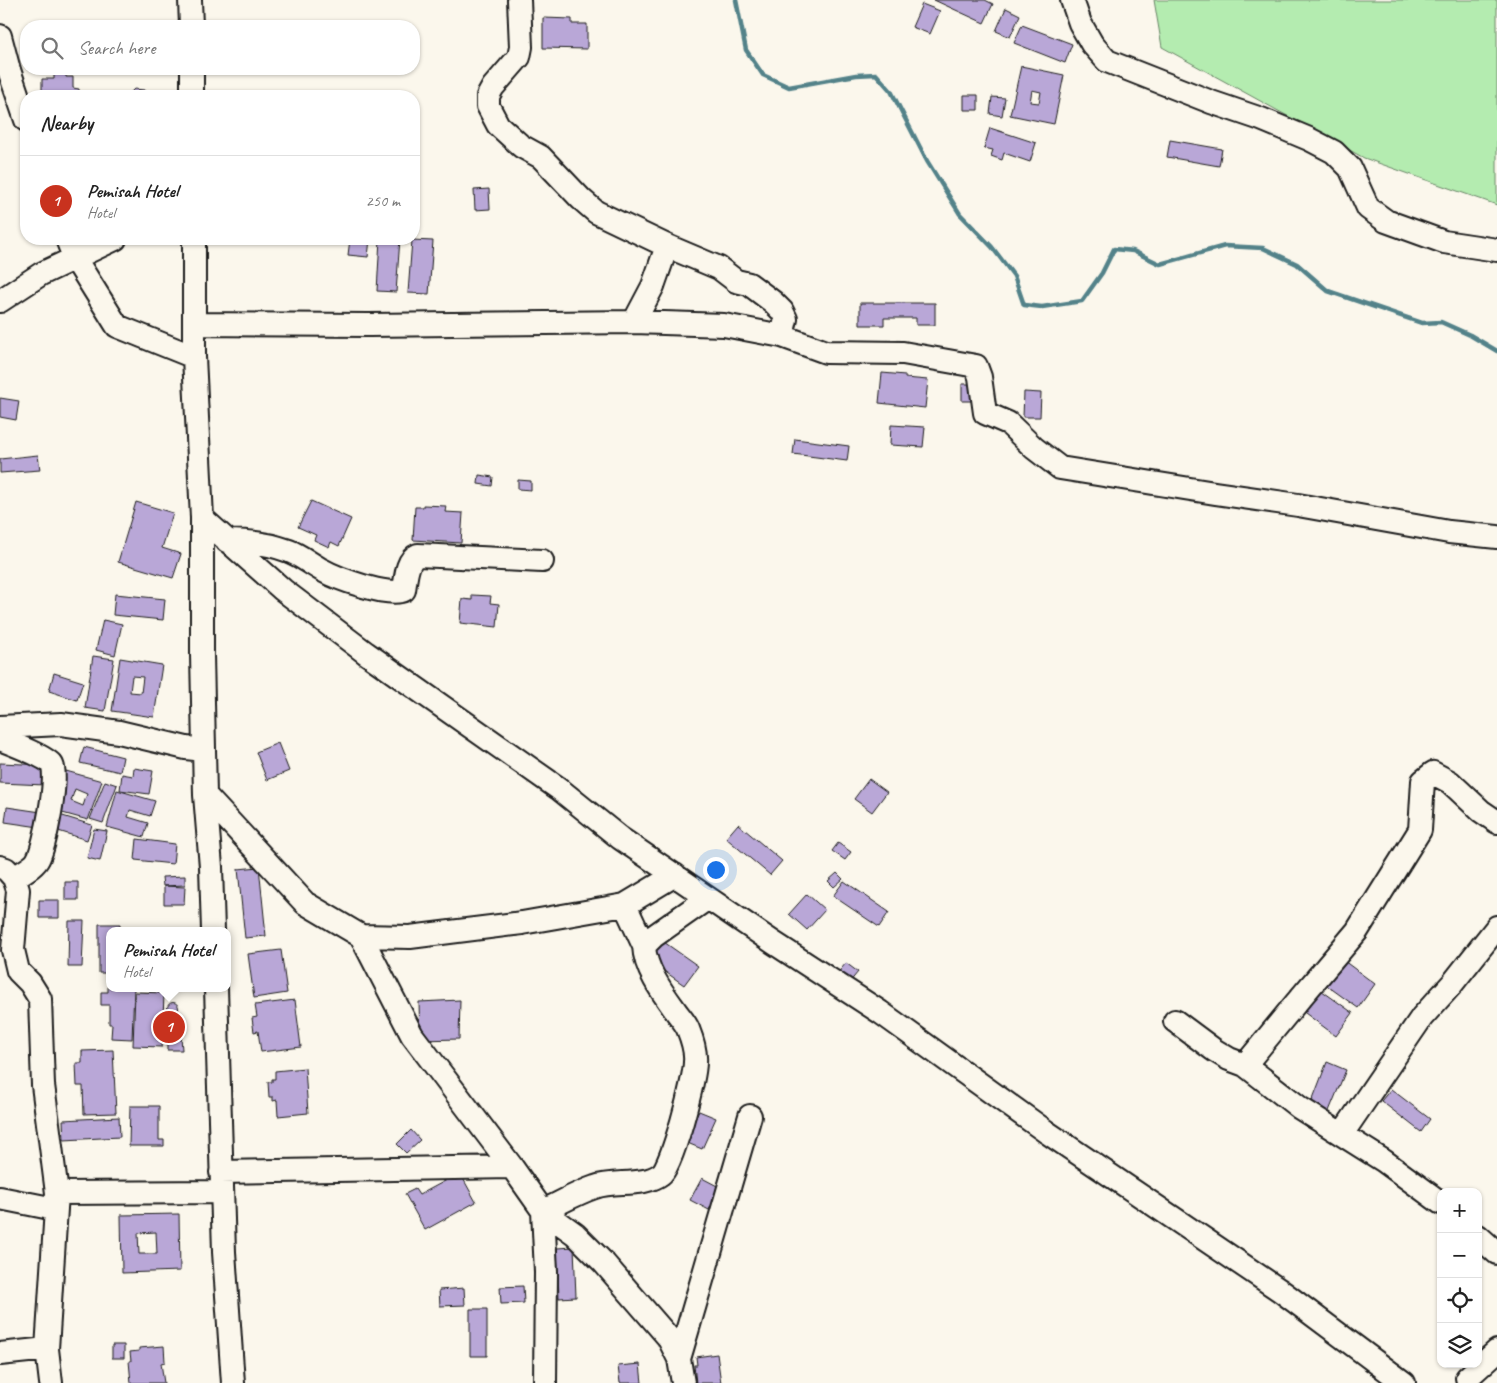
<!DOCTYPE html>
<meta charset="utf-8">
<style>
body{margin:0;font-family:Caveat,sans-serif;background:#f2f2f2;color:#222}
.controls{position:absolute;right:15px;bottom:15px;display:grid;overflow:hidden;border-radius:10px;box-shadow:0 1px 4px #0004}
.controls button{width:45px;height:45px;display:grid;place-items:center;padding:0;border:0;border-bottom:1px solid #e0e0e0;background:#fff;color:#222;font:25px sans-serif}
.you{position:absolute;left:715px;top:869px;width:18px;height:18px;margin:-12px;border:4px solid #fff;border-radius:50%;background:#1a73e8;box-shadow:0 0 0 8px #1a73e833}
.badge{display:grid;place-items:center;width:32px;height:32px;border-radius:50%;background:#c8321e;color:#fff;font-size:16px;font-weight:700}
.pin{position:absolute;translate:-50% -50%;border:2px solid #fff;box-shadow:0 1px 5px #0006}
.popup{position:absolute;left:106px;top:927px;width:125px;height:65px;box-sizing:border-box;display:grid;place-content:center;border-radius:10px;background:#fff;filter:drop-shadow(0 1px 4px #0005);font-size:16px;white-space:nowrap;color:#767676}
.popup b{font-size:19px;color:#222}
.popup::after{content:'';position:absolute;left:50%;top:100%;margin-left:-10px;border:10px solid transparent;border-top-color:#fff}
.list{margin:0;padding:0;list-style:none}
h2{display:flex;justify-content:space-between;align-items:center;height:65px;margin:0;padding:0 20px;font-size:21px}
h2 small{font-size:16px;font-weight:400;color:#767676}
.list li{display:grid;grid-template-columns:32px 1fr auto;gap:15px;align-items:center;box-sizing:border-box;height:90px;padding:0 20px;border-top:1px solid #e0e0e0}
.list b{display:block;font-size:19px;white-space:nowrap}
.list p{margin:0;font-size:16px;white-space:nowrap;color:#767676}
.list em{font-size:16px;font-style:normal;color:#767676}
.icon{flex:none;width:28px;height:28px;fill:none;stroke:currentColor;stroke-width:2;stroke-linecap:round;stroke-linejoin:round}
.map{position:relative;flex:none;width:1497px;height:1383px;overflow:hidden}
.search{position:absolute;background:#fff;box-shadow:0 1px 4px #0004;left:20px;top:20px;width:400px;height:55px;display:flex;align-items:center;gap:12px;box-sizing:border-box;padding:0 18px;border-radius:20px;color:#767676;font-size:19px}
.panel{position:absolute;background:#fff;box-shadow:0 1px 4px #0004;left:20px;top:90px;width:400px;height:155px;border-radius:20px}
.map>svg:first-child{display:block}
.green{fill:#b4ecb0;stroke:#688466}
.lines{fill:none;stroke-linecap:round;stroke-linejoin:round}
.stream{stroke:#528289;stroke-width:4.5}
.building{fill:#b9a7d7;stroke:#1c1c1c;fill-rule:evenodd}
.minor-casing{stroke:#1c1c1c;stroke-width:26}
.minor{stroke:#fbf7ec;stroke-width:22}
</style>
<div class="map">
<svg width="1497" height="1383" viewBox="0 0 1497 1383">
<rect width="100%" height="100%" fill="#fbf7ec"/>
<filter id="ink" filterUnits="userSpaceOnUse"><feTurbulence type="fractalNoise" baseFrequency=".02" numOctaves="2"/><feDisplacementMap in="SourceGraphic" scale="10" xChannelSelector="R" yChannelSelector="G"/><feConvolveMatrix kernelMatrix="1 2 1 2 8 2 1 2 1" color-interpolation-filters="sRGB"/></filter>
<g filter="url(#ink)">
<path class="green" d="M1154 0H1497V205L1364 158 1162 47Z"/>
<g class="lines">
<path class="stream" d="M736 0 746 50 763 75 789 87 856 75 876 74 891 91 927 161 960 214 992 247 1014 276 1024 305 1042 307 1082 301 1102 273 1114 249 1133 251 1160 264 1225 246 1263 248 1297 264 1328 291 1422 323 1441 322 1470 335 1497 351"/>
</g>
<path class="building" d="M934 0H985L993 4 984 23Z
M922 4 940 11 930 34 912 27Z
M1006 8 1020 15 1010 37 996 31Z
M543 18 572 19V24H587V49L543 48Z
M1022 25 1072 44 1065 63 1014 43Z
M1021 66 1064 75 1054 124 1010 115ZM1032 90 1041 92 1039 103 1030 102Z
M54 74H66V77H73V88L79 89V96H42V79H54Z
M134 89 144 90 151 96H127Z
M964 95H978V110H964Z
M992 97 1005 98 1002 116 990 114Z
M990 128 1036 143 1030 162 1004 153 1002 160 991 156 993 150 984 148Z
M1170 140 1222 149 1219 166 1167 157Z
M489 189 490 209 475 210 474 190Z
M350 239H370L368 257 348 255Z
M380 239H400L396 292 377 291Z
M412 240 433 241 429 294 408 293Z
M860 303H935V325H916V318H884V325H860Z
M882 373 905 375V378L928 380 925 408 879 403Z
M962 384H973V401H962Z
M1024 392 1041 393 1040 417H1023Z
M0 398 19 401 16 420 0 417Z
M891 425 925 427 923 447 890 445Z
M795 439 849 446 847 461 793 454Z
M38 455 40 470 0 473V459Z
M479 475 493 477 492 486 478 484Z
M518 480 531 481V490L518 489Z
M311 501 351 519 339 546 331 542 329 547 314 540 316 535 298 527Z
M136 502 173 513 162 548 181 554 173 578 118 562Z
M423 505 446 506 445 512 463 513 461 543 413 540 415 507H423Z
M115 594 165 599 163 620 113 615Z
M472 595 491 596 490 603 499 604 497 627 460 623 462 599 472 600Z
M103 620 122 624 115 655 96 650Z
M93 656 114 659 105 711 85 708Z
M120 658 162 665 154 717 112 711ZM132 676 143 677 141 693 130 692Z
M54 673 83 682 77 700 49 691Z
M278 743 289 771 267 780 256 752Z
M84 747 123 757 120 772 80 763Z
M0 763 46 765 45 785 0 783Z
M134 768 153 771 149 794 120 790 122 774 133 776Z
M66 771 102 781 88 820 55 811ZM75 789 87 794 83 806 71 801Z
M869 779 887 792 872 812 854 799Z
M105 781 117 785 103 823 90 819Z
M117 790 155 801 150 816 130 810 128 817 148 823 144 837 107 827Z
M7 807 41 812 39 827 5 822Z
M56 814 92 825 87 840 52 829Z
M738 824 782 861 770 875 726 838Z
M94 829 107 831 100 861 87 858Z
M137 839 175 844 173 864 135 860Z
M838 843 851 852 845 860 832 851Z
M259 867 266 936 245 938 238 869Z
M837 873 843 879 834 887 828 881Z
M185 876V885L163 886 162 877Z
M844 881 889 912 879 927 833 896Z
M65 882H78V900H65Z
M164 886 185 887 184 904H164Z
M807 894 825 910 807 930 789 914Z
M39 900H59V918H39Z
M69 921H84L82 967H68Z
M99 924H120V931H110V973H99Z
M661 940 698 966 684 985 647 959Z
M281 950 287 993 254 998 248 954Z
M1340 958 1375 984 1358 1008 1322 982Z
M846 963 858 972 849 983 837 974Z
M108 987 110 988H134L132 1039 111 1038 112 1024H109V1005H101V992H108Z
M1318 988 1353 1013 1336 1036 1301 1010Z
M135 992 164 993 162 1047 133 1046Z
M295 1000 301 1047 261 1052 258 1031 254 1032 252 1018 257 1017 255 1005Z
M460 1000 459 1039 420 1040 419 1002Z
M167.5 1008a5.5 5.5 0 1 1 11 0a5.5 5.5 0 1 1-11 0Z
M181 1036 182 1050H167V1037Z
M113 1050 116 1113 84 1114 83 1086H77L76 1063H82V1051Z
M1327 1062 1346 1070 1327 1116 1309 1109Z
M305 1068 308 1113 278 1116 277 1100 273 1101V1097H269L268 1082H272V1079H275V1071Z
M1391 1089 1430 1119 1421 1132 1381 1101Z
M130 1106H159V1140H164V1146H129Z
M699 1111 716 1118 702 1149 685 1142Z
M119 1117 120 1137 64 1140 63 1120Z
M411 1130 420 1140 406 1153 397 1144Z
M460 1173 476 1202 425 1230 405 1194 415 1189 419 1195Z
M702 1178 721 1188 709 1210 690 1200Z
M179 1214 180 1271 122 1273 121 1215ZM156 1232 157 1254H139L138 1233Z
M574 1247 576 1297 559 1298 557 1248Z
M523 1286 524 1303 501 1304 500 1287Z
M464 1288 465 1305 440 1306 439 1290Z
M470 1309H487V1356H470Z
M112 1345H124V1358H112Z
M164 1346 165 1362 161 1363 164 1383H131L129 1361H131L130 1352 139 1351V1348Z
M717 1354 721 1383H696L694 1365H697L696 1357Z
M640 1364 642 1383H620L618 1366Z"/>
<g class="lines">
<defs>
<path id="minor" d="M190 0 191 26
M519 0 521 47 519 57 493 87 488 96V106L498 125 521 146 541 157 581 199 596 212 667 246 719 268 736 281 749 284 773 302 782 311 786 319 782 336 826 352 903 353 976 366 980 377 985 413 1008 423 1034 448 1060 468 1215 493 1298 505 1449 532 1497 537
M1072 0 1080 23 1092 44 1107 61 1211 102 1261 119 1309 139 1334 152 1350 168 1368 208 1386 221 1444 242 1497 250
M0 36 9 70 26 120
M192 69V96
M67 239 74 257 117 326 194 357
M194 239V357L202 518V655L205 795 211 867 213 931
M0 301 41 274 115 239
M634 322 653 286 667 246
M194 324 369 325 634 322 724 325 782 336
M202 518 283 590 366 653 558 788 620 838 774 943 880 1012 1048 1133 1281 1291 1404 1383
M227 541C249 541 268 543 289 551 300 555 311 564 322 570 336 578 390 598 404 590 406 579 406 560 418 555L542 561
M0 727 61 724 119 732 186 748 204 750
M0 739C10 743 47 757 52 765 59 776 45 846 38 859 35 866 21 873 14 878
M205 795 305 903 361 936 412 1035 512 1167 543 1211 575 1234 604 1263 668 1337 679 1359 683 1383
M0 867 6 869 14 878 18 890 13 950 18 971 30 983 40 999 43 1085 57 1193 47 1349 51 1383
M625 905 644 946
M361 936 410 937 522 923 625 905 675 875
M216 988 224 1252 233 1383
M1175 1021 1214 1050 1229 1059 1245 1065 1300 1108 1384 1161 1441 1203
M1245 1065 1296 1003 1357 931 1420 830 1423 781 1433 773 1450 782 1481 811 1497 822
M1342 1134 1422 1017 1452 984 1497 927
M221 1172 512 1167
M57 1193 222 1192
M0 1198 55 1209
M1478 1236 1497 1253
M0 1354 47 1349
M679 1359 750 1116
M1467 1378 1497 1351
M545 1383 546 1272 543 1211C560 1203 577 1193 595 1187 614 1180 644 1187 661 1174 672 1167 695 1078 695 1062 696 1052 692 1039 688 1029 685 1022 679 1016 675 1010 662 992 645 969 644 946L654 936 708 898"/>
</defs>
<use href="#minor" class="minor-casing"/>
<use href="#minor" class="minor"/>
</g>
</g>
</svg>
<div class="controls">
<button>+</button>
<button>−</button>
<button><svg class="icon" aria-label="locate" viewBox="0 0 24 24"><circle cx="12" cy="12" r="6"/><path d="M12 2v4M12 18v4M2 12h4M18 12h4"/></svg></button>
<button><svg class="icon" aria-label="layers" viewBox="0 0 24 24"><path d="M12 4l9 5-9 5-9-5zM3 14l9 5 9-5"/></svg></button>
</div>
<div class="you"></div>
<div class="pin badge" style="left:169px;top:1027px">1</div>
<div class="popup"><b>Pemisah Hotel</b>Hotel</div>
<div class="search"><svg class="icon" aria-label="search" viewBox="0 0 24 24"><circle cx="10" cy="10" r="6"/><path d="M15 15l6 6"/></svg>Search here</div>
<section class="panel">
<h2>Nearby<small></small></h2>
<ul class="list">
<li><span class="badge">1</span><div><b>Pemisah Hotel</b><p>Hotel</p></div><em>250 m</em></li>
</ul>
</section>
</div>
